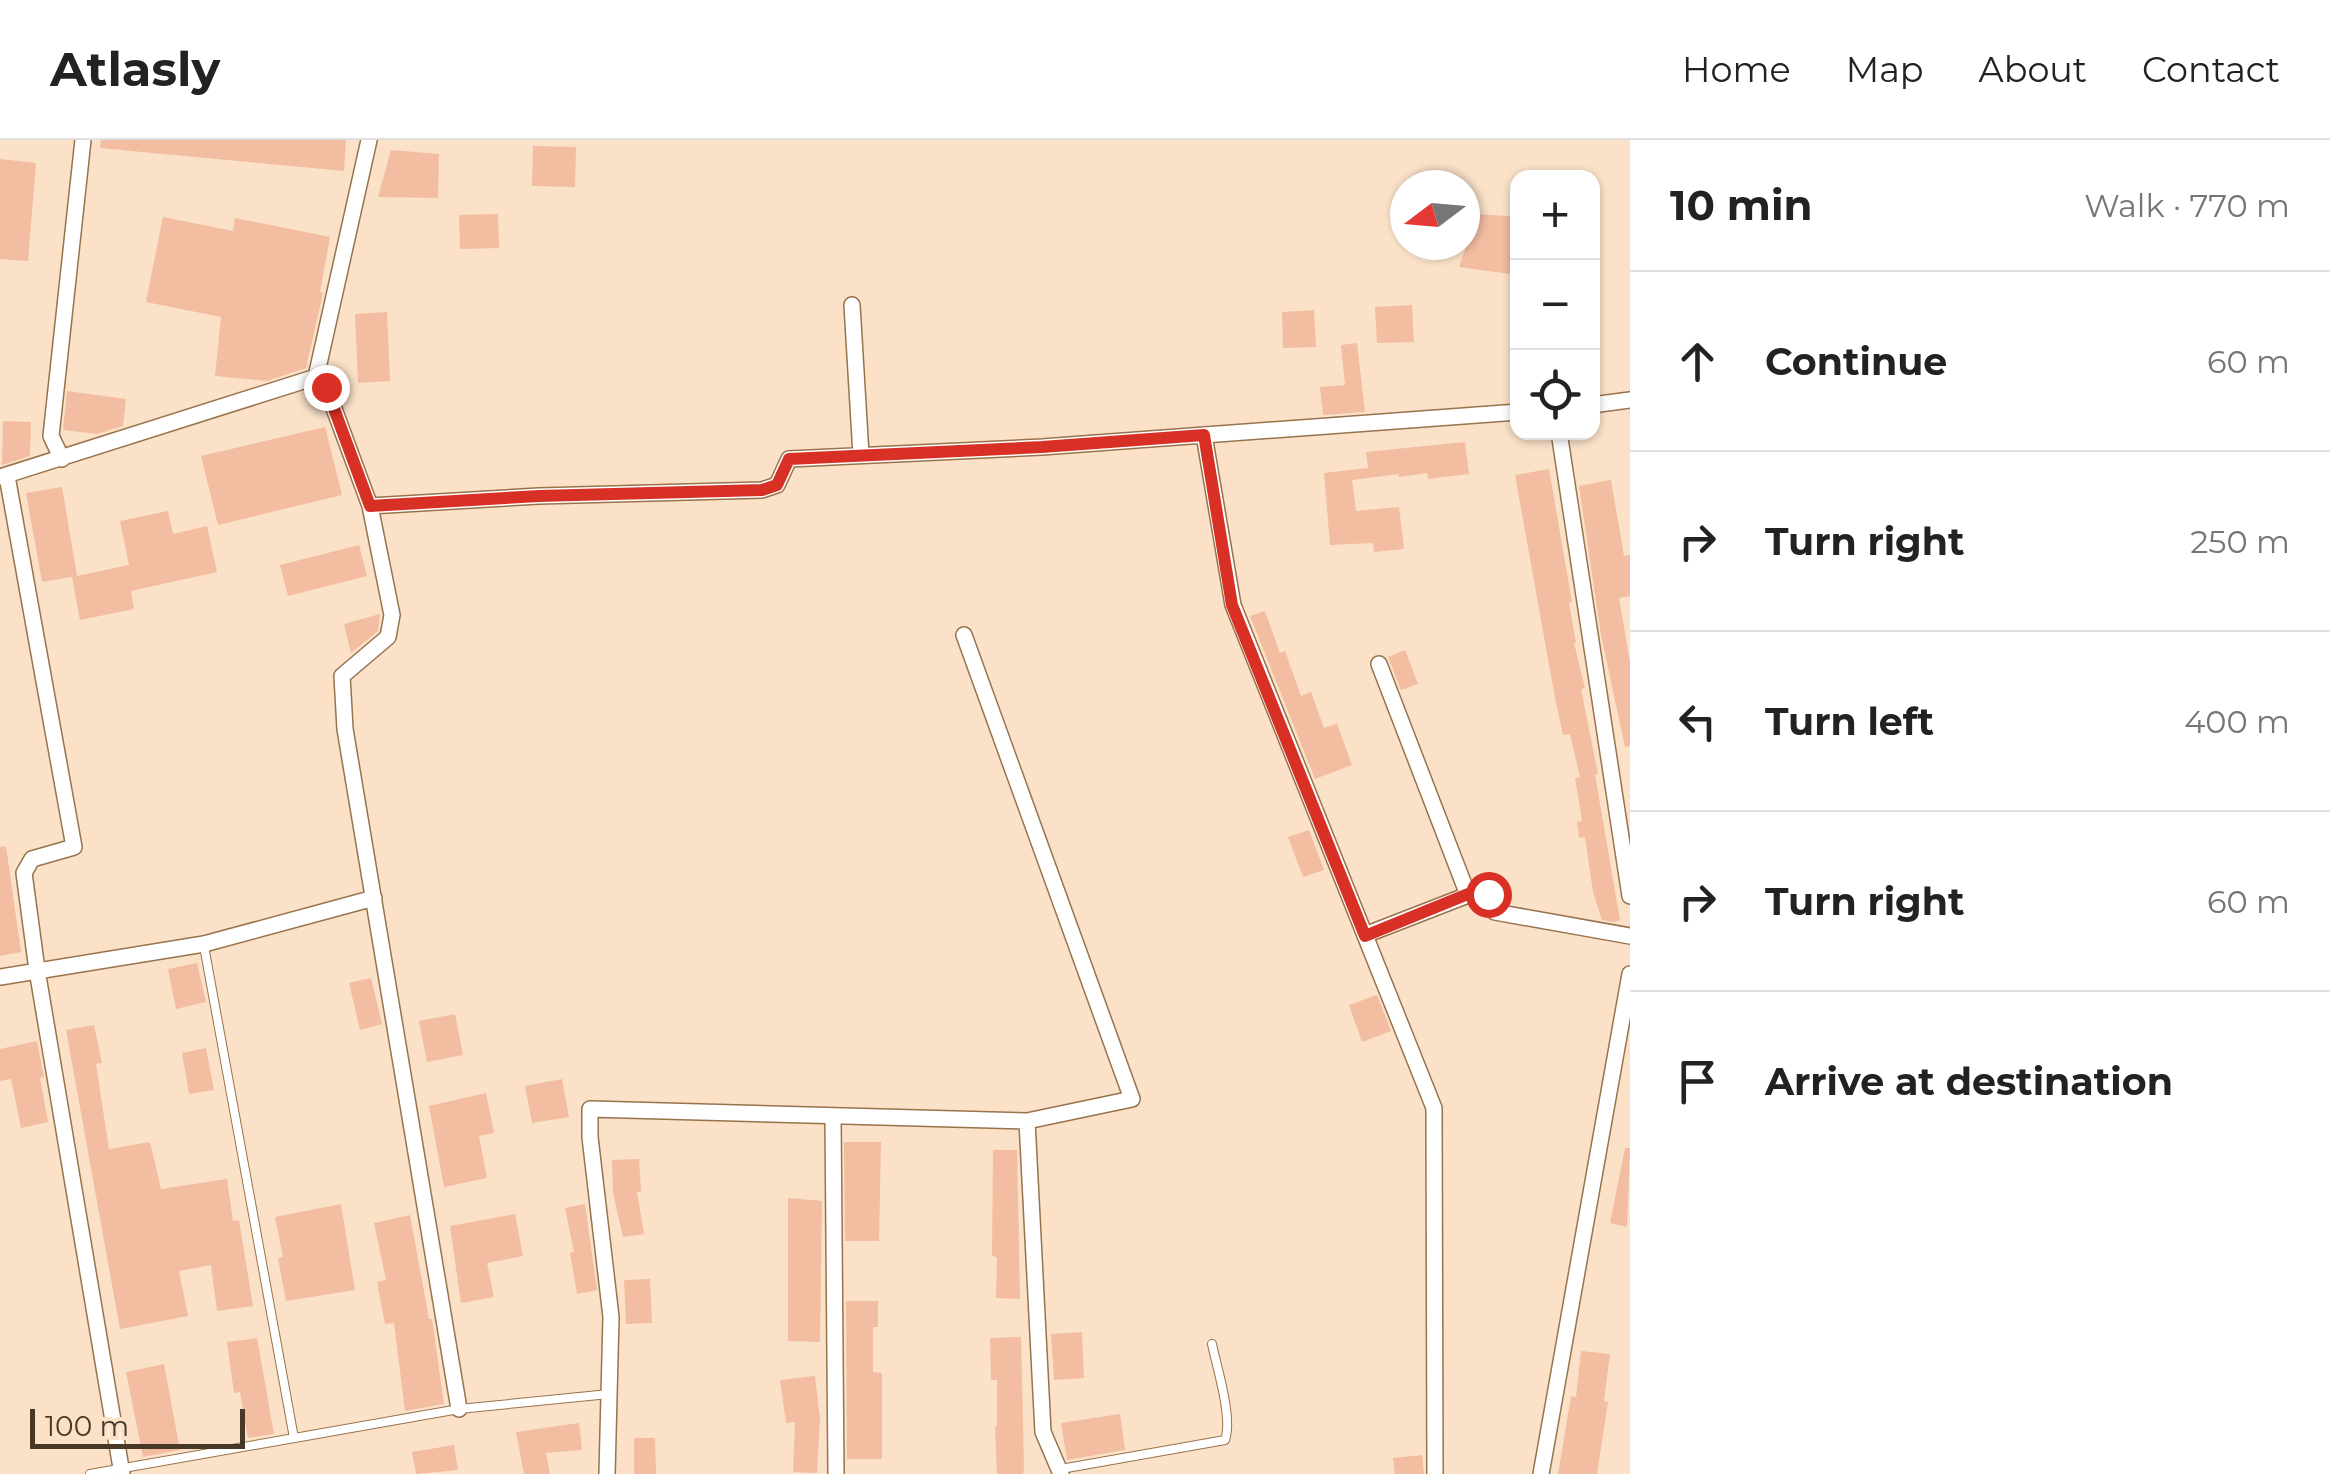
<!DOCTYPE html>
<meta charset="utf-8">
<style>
body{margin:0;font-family:Montserrat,sans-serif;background:#f6f6f6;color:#222}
.controls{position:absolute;right:30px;top:30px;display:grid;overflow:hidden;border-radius:20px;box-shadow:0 2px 8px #0004}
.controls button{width:90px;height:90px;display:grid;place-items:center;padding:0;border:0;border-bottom:2px solid #e0e0e0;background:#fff;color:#222;font:50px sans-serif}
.compass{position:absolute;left:1390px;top:30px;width:90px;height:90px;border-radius:50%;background:#fff;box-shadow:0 2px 8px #0004;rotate:254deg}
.scale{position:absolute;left:30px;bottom:25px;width:215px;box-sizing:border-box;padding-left:10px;border:5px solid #483826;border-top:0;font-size:28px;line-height:35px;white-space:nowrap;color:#483826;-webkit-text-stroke:8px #fae1c8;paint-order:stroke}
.stop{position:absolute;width:30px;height:30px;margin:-22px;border:8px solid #d93025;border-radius:50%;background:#fff}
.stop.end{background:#d93025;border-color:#fff;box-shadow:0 2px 10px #0008}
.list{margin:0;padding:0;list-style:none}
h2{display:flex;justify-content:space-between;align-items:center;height:130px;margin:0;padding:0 40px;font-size:42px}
h2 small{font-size:32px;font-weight:400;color:#767676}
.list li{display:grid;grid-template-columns:65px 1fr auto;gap:30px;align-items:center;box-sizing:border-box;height:180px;padding:0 40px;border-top:2px solid #e0e0e0}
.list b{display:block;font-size:38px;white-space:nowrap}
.list em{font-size:32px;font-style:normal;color:#767676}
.icon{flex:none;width:55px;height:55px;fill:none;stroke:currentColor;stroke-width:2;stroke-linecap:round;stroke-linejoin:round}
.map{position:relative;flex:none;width:1630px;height:1334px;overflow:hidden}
header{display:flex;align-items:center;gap:60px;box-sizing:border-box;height:140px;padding:0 50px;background:#fff;border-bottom:2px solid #e0e0e0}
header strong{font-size:48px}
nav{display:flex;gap:55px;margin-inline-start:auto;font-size:35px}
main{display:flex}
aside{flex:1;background:#fff}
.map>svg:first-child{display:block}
.building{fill:#f2bda1}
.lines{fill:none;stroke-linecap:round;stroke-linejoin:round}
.service-casing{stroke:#98734b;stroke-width:10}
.minor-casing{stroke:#98734b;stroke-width:18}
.service{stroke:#fff;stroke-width:8}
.minor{stroke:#fff;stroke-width:15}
.route{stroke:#d93025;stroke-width:12}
</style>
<header>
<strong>Atlasly</strong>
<nav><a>Home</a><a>Map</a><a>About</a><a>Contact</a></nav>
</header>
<main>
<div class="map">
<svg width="1630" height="1334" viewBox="0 0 1630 1334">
<rect width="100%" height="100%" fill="#fae1c8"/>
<path class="building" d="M101 0H346L344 31 100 8Z
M533 6 576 7 575 47 532 46Z
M391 10 439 14 438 58 378 57Z
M0 19 36 23 28 121 0 119Z
M498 74 499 108 460 109 459 75Z
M1478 74 1518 77V135L1459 127Z
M163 77 233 91 235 78 330 97 320 152 323 153 306 228 267 241 215 236 221 177 146 162Z
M1412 165 1414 202 1377 203 1375 167Z
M1314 170 1316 207 1283 208 1282 172Z
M387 172 390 241 358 243 355 174Z
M1357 203 1365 272 1323 275 1320 247 1345 245 1341 205Z
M67 251 126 259 123 286 97 294 63 290Z
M3 281 31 282 30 316 2 325Z
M325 287 342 355 218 385 201 316Z
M1465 302 1469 334 1428 339 1427 333 1399 337V334L1352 340 1356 371 1399 367 1404 409 1374 412 1373 403 1330 405 1324 333 1368 328 1366 312Z
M1549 329 1572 462 1569 463 1576 503H1574L1585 548 1581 549 1598 634 1595 635 1620 780 1614 782 1602 780 1593 752 1585 697 1579 698 1577 682 1582 681 1575 638 1580 637 1570 594 1563 595 1555 558 1515 335Z
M1611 340 1624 416 1630 415V456L1619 458 1630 522V606L1625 607 1601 495 1579 346Z
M62 347 77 436 42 442 26 353Z
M168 371 173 394 207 386 217 432 131 451 134 469 80 480 72 437 129 425 120 381Z
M359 405 367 436 288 456 280 425Z
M1265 471 1280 513 1285 511 1301 556 1311 552 1324 588 1337 584 1352 625 1315 639 1250 476Z
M380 474 378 491 351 513 344 484Z
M1405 510 1418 544 1401 550 1388 517Z
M1309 690 1324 730 1303 737 1288 697Z
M6 706 21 812 0 816V707Z
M197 823 206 862 176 869 168 829Z
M371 838 382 884 360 890 349 843Z
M1377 855 1391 891 1362 902 1349 865Z
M455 874 463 915 427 922 419 881Z
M94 885 102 923 96 924 109 1009 150 1002 161 1049 227 1039 233 1081 239 1080 253 1166 217 1171 211 1125 179 1131 188 1176 120 1189 66 890Z
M37 901 44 937 40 938 48 982 21 988 11 939 0 941V909Z
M206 908 214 950 189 954 182 913Z
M562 939 569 977 532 983 525 946Z
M486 953 494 993 479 996 487 1038 444 1047 429 966Z
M844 1002H881L879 1101H845Z
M1625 1008H1630L1627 1087 1610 1083Z
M993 1010H1017L1020 1159 996 1158 997 1117 992 1116Z
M639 1019 641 1052H637L644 1094 623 1097 613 1053 612 1020Z
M788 1058 822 1061 820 1202 788 1201Z
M341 1064 355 1150 286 1161 278 1118 283 1117 275 1077Z
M585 1064 597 1150 577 1154 570 1113 574 1112 565 1068Z
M515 1074 523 1116 487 1123 494 1157 461 1163 450 1086Z
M410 1075 429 1179H432L444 1264 405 1271 394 1183 385 1184 377 1142 386 1140 374 1083Z
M650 1139 652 1183 626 1184 624 1140Z
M846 1161H878V1187H873V1232L882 1233V1319H847Z
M1082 1192 1084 1238 1054 1240 1051 1194Z
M1021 1197 1024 1328 1023 1334H997L995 1286H997V1240H991L990 1198Z
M257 1198 274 1294 248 1298 240 1252 234 1253 227 1202Z
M1581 1211 1610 1214 1604 1261 1608 1262 1597 1334H1558L1571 1256 1576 1257Z
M164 1224 180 1310 143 1317 126 1232Z
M815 1236 820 1279 817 1333 793 1332 795 1282 786 1283 780 1240Z
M1120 1274 1125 1310 1067 1320 1061 1283Z
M579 1283 582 1310 546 1313 550 1334H524L516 1292Z
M634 1298H655L656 1334H634Z
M454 1305 458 1330 416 1334 412 1312Z
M1422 1315 1424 1334H1395L1393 1318Z"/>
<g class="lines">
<defs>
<path id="service" d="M204 806 294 1298
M1061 1329 1225 1300C1233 1278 1217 1228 1212 1204
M90 1334 459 1269 609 1254"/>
<path id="minor" d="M852 165 861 315
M316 237 326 247 370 366 392 475 388 497 342 536 345 589 459 1269
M1592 265 1630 260
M1559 292 1630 756
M1204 295 1233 465 1434 968 1435 1334
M62 319 51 296 83 0
M7 336 74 707 32 719 24 733 37 830 122 1334
M0 337 316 237 369 0
M370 366 539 356 762 350 777 345 789 319 1042 307 1518 272
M1379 524 1468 755 1487 754 1495 772 1630 796
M1365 795 1468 755
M0 837 204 804 374 758
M833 978 836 1334
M1027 981 1043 1292 1061 1334
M607 1334 611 1177 590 997V969L1027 981 1132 959 964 495
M1541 1334 1630 834"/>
</defs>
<use href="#service" class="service-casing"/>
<use href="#minor" class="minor-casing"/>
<use href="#service" class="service"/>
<use href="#minor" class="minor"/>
</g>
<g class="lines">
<path class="route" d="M326 247 370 366 539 356 762 350 777 345 789 319 1042 307 1204 295 1232 465 1365 796 1468 754H1488"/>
</g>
</svg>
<div class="controls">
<button>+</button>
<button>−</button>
<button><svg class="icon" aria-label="locate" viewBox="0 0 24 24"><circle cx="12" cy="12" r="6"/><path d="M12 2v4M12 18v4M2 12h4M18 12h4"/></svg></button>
</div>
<svg class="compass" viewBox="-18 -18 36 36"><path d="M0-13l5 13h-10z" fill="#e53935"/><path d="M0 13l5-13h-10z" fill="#767676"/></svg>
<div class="scale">100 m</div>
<div class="stop" style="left:1488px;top:754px"></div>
<div class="stop end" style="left:326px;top:247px"></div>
</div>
<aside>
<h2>10 min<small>Walk · 770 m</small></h2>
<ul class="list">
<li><svg class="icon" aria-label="ahead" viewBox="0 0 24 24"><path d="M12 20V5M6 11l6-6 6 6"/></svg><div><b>Continue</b></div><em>60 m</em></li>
<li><svg class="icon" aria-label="right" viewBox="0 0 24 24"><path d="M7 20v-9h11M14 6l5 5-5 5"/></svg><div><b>Turn right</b></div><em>250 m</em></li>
<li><svg class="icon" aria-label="left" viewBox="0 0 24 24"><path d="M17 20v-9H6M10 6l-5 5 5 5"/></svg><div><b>Turn left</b></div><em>400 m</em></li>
<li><svg class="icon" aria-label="right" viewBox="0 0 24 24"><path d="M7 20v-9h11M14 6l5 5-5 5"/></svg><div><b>Turn right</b></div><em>60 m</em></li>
<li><svg class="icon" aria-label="arrive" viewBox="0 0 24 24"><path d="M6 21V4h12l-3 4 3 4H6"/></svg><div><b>Arrive at destination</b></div></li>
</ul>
</aside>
</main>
